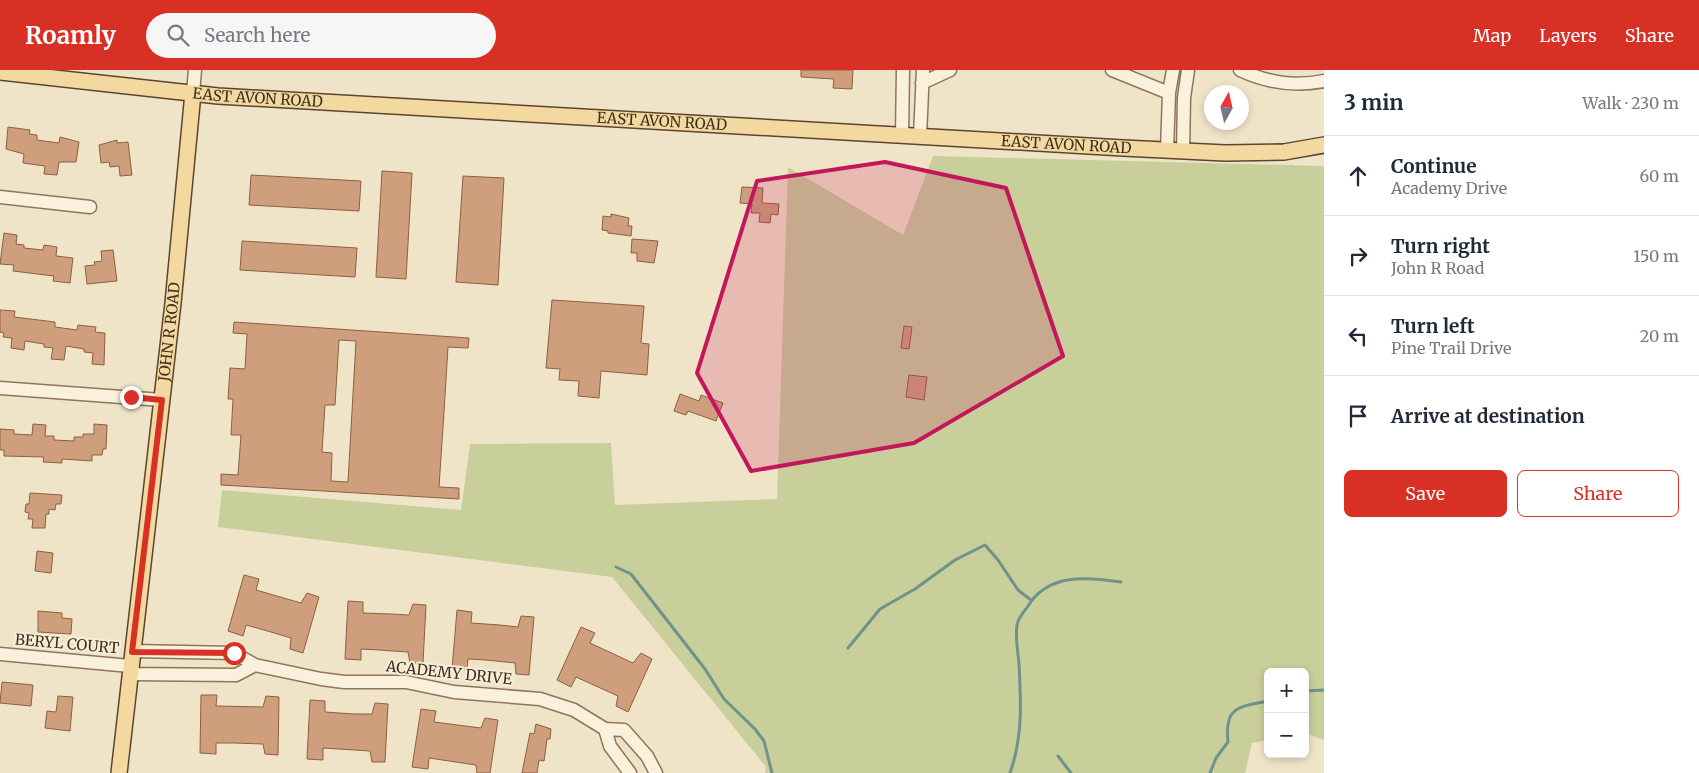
<!DOCTYPE html>
<meta charset="utf-8">
<style>
body{margin:0;font-family:Merriweather,serif;background:#f6f6f7;color:#1f2937}
.controls{position:absolute;right:15px;bottom:15px;display:grid;overflow:hidden;border-radius:8px;box-shadow:0 2px 8px #0003}
.controls button{width:45px;height:45px;display:grid;place-items:center;padding:0;border:0;border-bottom:1px solid #e0e1e3;background:#fff;color:#1f2937;font:25px sans-serif}
.compass{position:absolute;left:1204px;top:15px;width:45px;height:45px;border-radius:50%;background:#fff;box-shadow:0 2px 8px #0003;rotate:8deg}
.stop{position:absolute;width:15px;height:15px;margin:-11px;border:4px solid #d93025;border-radius:50%;background:#fff}
.stop.end{background:#d93025;border-color:#fff;box-shadow:0 1px 5px #0008}
.list{margin:0;padding:0;list-style:none}
h2{display:flex;justify-content:space-between;align-items:center;height:65px;margin:0;padding:0 20px;font-size:21px}
h2 small{font-size:16px;font-weight:400;color:#747a83}
.list li{display:grid;grid-template-columns:32px 1fr auto;gap:15px;align-items:center;box-sizing:border-box;height:80px;padding:0 20px;border-top:1px solid #e0e1e3}
.list b{display:block;font-size:19px;white-space:nowrap}
.list p{margin:0;font-size:16px;white-space:nowrap;color:#747a83}
.list em{font-size:16px;font-style:normal;color:#747a83}
.actions{display:flex;gap:10px;padding:15px 20px}
.actions a{flex:1;padding:11px 0;border:1px solid #d93025;border-radius:8px;text-align:center;font-size:18px;color:#d93025}
.actions .main{background:#d93025;color:#fff}
.icon{flex:none;width:28px;height:28px;fill:none;stroke:currentColor;stroke-width:2;stroke-linecap:round;stroke-linejoin:round}
.map{position:relative;flex:none;width:1324px;height:703px;overflow:hidden}
header{display:flex;align-items:center;gap:30px;box-sizing:border-box;height:70px;padding:0 25px;background:#d93025;color:#fff}
header strong{font-size:24px}
nav{display:flex;gap:28px;margin-inline-start:auto;font-size:18px}
.search{width:350px;height:45px;background:#f6f6f7;display:flex;align-items:center;gap:12px;box-sizing:border-box;padding:0 18px;border-radius:28px;color:#747a83;font-size:19px}
main{display:flex}
aside{flex:1;background:#fff}
.map>svg:first-child{display:block}
.green{fill:#c9cf9b}
.lines{fill:none;stroke-linecap:round;stroke-linejoin:round}
.stream{stroke:#6f938a;stroke-width:3}
.building{fill:#cf9f7d;stroke:#8d5f41;fill-rule:evenodd}
.minor-casing{stroke:#8d765c;stroke-width:15}
.major-casing{stroke:#5b4430;stroke-width:18}
.minor{stroke:#faf1dc;stroke-width:12}
.major{stroke:#f3d9a0;stroke-width:15}
.route{stroke:#d93025;stroke-width:6}
.marked{fill:#c2185b;fill-opacity:0.2;stroke:#c2185b;stroke-width:4;stroke-linejoin:round}
.labels{text-anchor:middle;stroke-width:4;stroke-linejoin:round;paint-order:stroke}
.street-label{font-size:15px;fill:#3d2e20;stroke:#f7eed8}
</style>
<header>
<strong>Roamly</strong>
<div class="search"><svg class="icon" aria-label="search" viewBox="0 0 24 24"><circle cx="10" cy="10" r="6"/><path d="M15 15l6 6"/></svg>Search here</div>
<nav><a>Map</a><a>Layers</a><a>Share</a></nav>
</header>
<main>
<div class="map">
<svg width="1324" height="703" viewBox="0 0 1324 703">
<rect width="100%" height="100%" fill="#f0e4c8"/>
<path class="green" d="M933 86 1324 96V670L1305 663V602H1268V670L1252 673 1245 703H765L766 697 612 507 218 457 222 420 461 440 470 374 611 373 615 435 777 429 788 97 903 165Z"/>
<g class="lines">
<path class="stream" d="M616 497 631 504 705 599 724 629 755 659 764 671 772 703
M848 578 880 539 915 519 955 490 985 475 998 490 1018 520 1031 530
M1305 621 1324 620
M1058 686 1071 703
M1010 703C1023 666 1021 632 1019 594 1018 582 1015 567 1017 555 1018 548 1024 542 1028 536 1049 502 1087 508 1121 512
M1210 703 1216 688 1228 672C1224 637 1238 637 1268 631"/>
</g>
<path class="building" d="M801 0H853L852 19 833 18 834 9 801 7Z
M8 57 30 60 29 64 37 65V70L59 73 60 67 79 72 76 92H59L57 105 44 104 45 96 23 93 24 84 6 79Z
M117 70V73L128 72 132 105 120 106 119 96 110 97 109 92 101 93 99 75Z
M382 101 412 103 406 209 376 207Z
M251 105 361 111 359 141 249 135Z
M463 106 504 108 498 215 456 212Z
M742 117 763 118 762 133 779 134 778 145 771 144 770 153 759 152 760 143H751L752 134 740 133Z
M611 144 629 148 628 156H632L631 166 608 163V161L602 160 603 146 611 147Z
M4 163 17 165 16 174 24 175V178L43 180 44 175 57 177 56 186 73 188 70 213 53 211 54 206 13 201 14 195 0 194Z
M632 169 658 171 654 193 637 191V183H631Z
M242 171 357 178 355 207 240 200Z
M113 180 117 211 87 214 85 196 95 195 94 192 102 191 101 181Z
M552 230 644 236 641 273 649 274 647 305 601 301 599 328 578 326 579 311 559 310 560 299 546 298Z
M0 240 15 241 14 247 55 252V257L77 260 78 255 96 257 95 262 105 263 104 295 92 294 93 283 84 282V279L66 276 64 290 51 289 53 278 44 277V274L25 271 24 280 11 278 12 268 3 267 4 263 0 262Z
M234 252 469 268 468 278 448 277 444 342 439 417 459 418V429L221 415V404L238 405 241 365H231L233 329H228L230 298 245 299 247 264 233 263ZM339 270 356 271 348 412 331 411 332 383 322 382 325 335H335Z
M904 256 912 257 909 279 901 278Z
M909 305 927 307 924 330 906 327Z
M680 324 699 331 701 325 723 333 716 351 688 341 686 345 674 341Z
M33 354 46 355 45 366H54V370L74 371V367H83V364H94V354L107 355 106 379H103L102 385H92V391L62 389V393L43 392 44 387 4 386V380H0V359L14 360V364L32 365Z
M30 423 62 425 61 434H56L55 440 49 439V444H46L45 458H32L33 449H28L29 443 25 442 26 434H29Z
M37 481 53 483 51 503 35 501Z
M244 505 259 509 256 520 301 533 307 523 319 527 303 583 290 579 291 568 264 560 246 555 243 566 228 561Z
M348 531 363 532V543L391 544 409 545 413 534 426 535 423 593H410L408 582 379 580 361 579V590L345 589Z
M457 540 472 542 471 553 500 555 518 557 521 546 534 547 529 605 516 604 515 593 486 590 468 589 467 600 452 599Z
M38 541 62 543V548L72 549 71 564 38 562Z
M581 557 595 563 590 573 633 593 641 583 652 589 628 642 616 636 618 626 576 607 571 617 557 610Z
M2 612 33 615 31 636 0 633Z
M201 625H217L216 636 263 637 266 626 279 627 278 685 265 684 263 674 234 673H216V684L200 683Z
M58 626 73 627 70 661 45 658 47 641 56 642Z
M310 630 325 631V642L354 644H372L375 633 388 634 385 692H372L370 681 323 678V690L307 689Z
M421 639 436 641 434 652 481 658 485 648 498 650 490 703H477L476 695 429 688 428 699 412 697Z
M536 654 551 659 550 669H547L544 691 539 690 537 703H522L530 663 534 664Z"/>
<g class="lines">
<defs>
<path id="minor" d="M1112 0 1169 23
M1240 0C1268 13 1294 17 1324 11
M922 13 950 0
M193 23 195 0
M902 65 903 0
M920 66 923 0
M1167 80 1169 23 1173 0
M1183 81 1184 28 1188 0
M0 127 90 137
M0 318 162 330
M132 581 234 583 255 595 321 609 344 612H406L454 622 540 629 574 640 605 659 624 660 647 686 656 703
M0 584 130 596
M130 604 236 605 255 595
M605 659 610 676 630 703"/>
<g id="major">
<path id="s1" d="M0 2 218 26 1123 78 1225 83 1284 82 1324 75"/>
<path id="s2" d="M119 703 173 233 193 23"/>
</g>
</defs>
<use href="#minor" class="minor-casing"/>
<use href="#major" class="major-casing"/>
<use href="#minor" class="minor"/>
<use href="#major" class="major"/>
</g>
<g class="lines">
<path class="route" d="M131 327 162 330 132 582 234 583"/>
</g>
<path class="marked" d="M885 92 1006 118 1063 286 914 373 751 401 697 303 757 111Z"/>
<g class="labels">
<g class="street-label">
<text dy="5" stroke="none"><textPath href="#s1" startOffset="259">EAST AVON ROAD</textPath></text>
<text dy="5" stroke="none"><textPath href="#s1" startOffset="664">EAST AVON ROAD</textPath></text>
<text dy="5" stroke="none"><textPath href="#s1" startOffset="1069">EAST AVON ROAD</textPath></text>
<text dy="5" stroke="none"><textPath href="#s2" startOffset="444">JOHN R ROAD</textPath></text>
<text transform="translate(67 574) rotate(5)" y="5">BERYL COURT</text>
<text transform="translate(449 603) rotate(6)" y="5">ACADEMY DRIVE</text>
</g>
</g>
</svg>
<div class="controls">
<button>+</button>
<button>−</button>
</div>
<svg class="compass" viewBox="-18 -18 36 36"><path d="M0-13l5 13h-10z" fill="#e53935"/><path d="M0 13l5-13h-10z" fill="#747a83"/></svg>
<div class="stop" style="left:234px;top:583px"></div>
<div class="stop end" style="left:131px;top:327px"></div>
</div>
<aside>
<h2>3 min<small>Walk · 230 m</small></h2>
<ul class="list">
<li><svg class="icon" aria-label="ahead" viewBox="0 0 24 24"><path d="M12 20V5M6 11l6-6 6 6"/></svg><div><b>Continue</b><p>Academy Drive</p></div><em>60 m</em></li>
<li><svg class="icon" aria-label="right" viewBox="0 0 24 24"><path d="M7 20v-9h11M14 6l5 5-5 5"/></svg><div><b>Turn right</b><p>John R Road</p></div><em>150 m</em></li>
<li><svg class="icon" aria-label="left" viewBox="0 0 24 24"><path d="M17 20v-9H6M10 6l-5 5 5 5"/></svg><div><b>Turn left</b><p>Pine Trail Drive</p></div><em>20 m</em></li>
<li><svg class="icon" aria-label="arrive" viewBox="0 0 24 24"><path d="M6 21V4h12l-3 4 3 4H6"/></svg><div><b>Arrive at destination</b></div></li>
</ul>
<div class="actions"><a class="main">Save</a><a>Share</a></div>
</aside>
</main>
